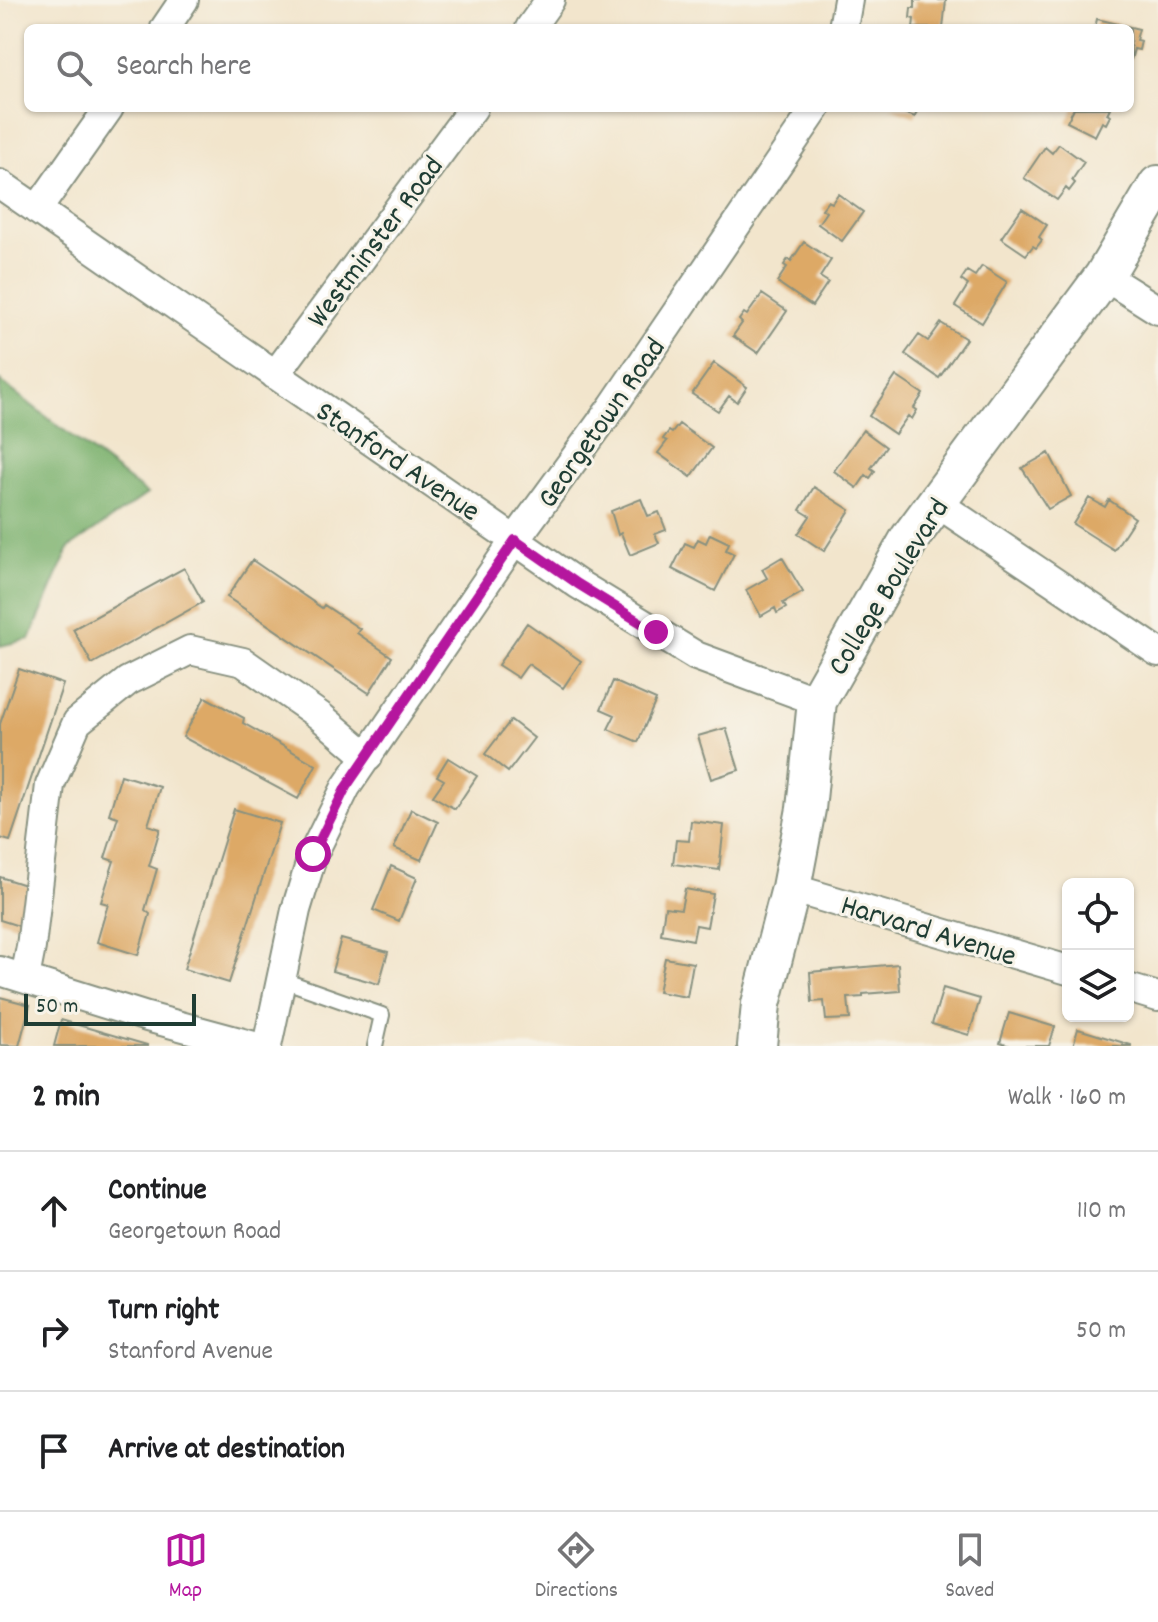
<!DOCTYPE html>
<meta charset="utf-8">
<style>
body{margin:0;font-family:Dekko,sans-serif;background:#f2f2f2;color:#202124}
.controls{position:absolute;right:24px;bottom:24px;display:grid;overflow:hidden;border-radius:12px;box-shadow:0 2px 6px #0004}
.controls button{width:72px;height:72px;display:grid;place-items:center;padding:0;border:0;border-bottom:2px solid #e0e0e0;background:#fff;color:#202124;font:40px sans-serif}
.scale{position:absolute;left:24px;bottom:20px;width:172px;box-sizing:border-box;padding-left:8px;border:4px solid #1f3d34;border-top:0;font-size:22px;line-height:28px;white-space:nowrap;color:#1f3d34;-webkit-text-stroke:6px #f7f3e8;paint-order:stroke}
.stop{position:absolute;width:24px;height:24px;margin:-18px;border:6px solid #b5179e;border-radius:50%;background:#fff}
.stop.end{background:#b5179e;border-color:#fff;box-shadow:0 2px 8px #0008}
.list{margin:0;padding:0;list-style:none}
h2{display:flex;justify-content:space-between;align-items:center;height:104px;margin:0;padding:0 32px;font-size:34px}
h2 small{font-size:26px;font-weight:400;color:#757577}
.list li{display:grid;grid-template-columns:52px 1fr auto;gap:24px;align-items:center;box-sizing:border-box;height:120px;padding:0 32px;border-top:2px solid #e0e0e0}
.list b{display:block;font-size:30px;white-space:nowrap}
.list p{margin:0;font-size:26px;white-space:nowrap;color:#757577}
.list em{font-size:26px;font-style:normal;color:#757577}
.icon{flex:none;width:44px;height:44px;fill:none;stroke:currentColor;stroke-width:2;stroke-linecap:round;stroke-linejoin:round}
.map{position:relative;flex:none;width:1158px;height:1046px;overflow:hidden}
.search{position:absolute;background:#fff;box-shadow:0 2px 6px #0004;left:24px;right:24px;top:24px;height:88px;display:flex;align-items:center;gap:20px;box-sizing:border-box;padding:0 28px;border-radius:12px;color:#757577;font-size:30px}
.sheet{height:464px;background:#fff}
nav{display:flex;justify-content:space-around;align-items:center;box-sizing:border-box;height:112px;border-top:2px solid #e0e0e0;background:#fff;font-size:22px;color:#757577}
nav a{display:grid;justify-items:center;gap:4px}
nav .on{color:#b5179e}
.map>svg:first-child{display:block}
.forest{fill:#79b06c;stroke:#4c7650;stroke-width:2}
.building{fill:#dda966}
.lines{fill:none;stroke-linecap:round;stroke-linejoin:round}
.lane-casing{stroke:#889180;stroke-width:18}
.street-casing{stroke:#889180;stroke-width:32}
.secondary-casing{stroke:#889180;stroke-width:42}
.lane{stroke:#fff;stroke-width:14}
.street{stroke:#fff;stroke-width:28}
.secondary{stroke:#fff;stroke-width:38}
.route{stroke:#b5179e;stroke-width:10}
.labels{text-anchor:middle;stroke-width:6;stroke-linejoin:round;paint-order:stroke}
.street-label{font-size:30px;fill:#1f3d34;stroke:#f7f3e8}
</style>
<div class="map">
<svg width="1158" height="1046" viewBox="0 0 1158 1046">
<rect width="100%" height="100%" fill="#f7f3e8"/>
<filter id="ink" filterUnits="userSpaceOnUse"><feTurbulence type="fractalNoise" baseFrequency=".0125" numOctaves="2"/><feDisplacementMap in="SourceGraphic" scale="16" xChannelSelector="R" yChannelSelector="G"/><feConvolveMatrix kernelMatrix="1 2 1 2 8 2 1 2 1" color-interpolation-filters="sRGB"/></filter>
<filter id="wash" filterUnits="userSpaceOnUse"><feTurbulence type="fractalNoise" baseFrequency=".006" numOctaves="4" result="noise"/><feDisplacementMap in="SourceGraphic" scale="32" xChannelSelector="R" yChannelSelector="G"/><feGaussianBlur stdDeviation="1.8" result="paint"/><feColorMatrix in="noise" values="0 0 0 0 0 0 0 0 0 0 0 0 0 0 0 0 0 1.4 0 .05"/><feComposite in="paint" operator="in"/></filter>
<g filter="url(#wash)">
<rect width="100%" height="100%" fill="#f2e5cc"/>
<path class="forest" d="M0 381 147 494 69 548 30 639 0 646Z"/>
<g id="blocks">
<path class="building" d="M915 0H946L943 28H913L914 19 910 18 911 8H915Z
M1097 19 1139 29 1136 40 1141 41 1139 50 1134 49 1131 60 1130 28H1095Z
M890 108H918L915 117Z
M1074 108H1110L1107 114 1110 116 1106 124 1102 122 1095 136 1067 122Z
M1059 144 1084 162 1072 180 1075 183 1069 191 1066 188 1057 200 1024 178 1045 147 1052 153Z
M838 194 863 212 842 241 818 224 826 212 822 209 828 201 832 203Z
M1022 208 1047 225 1039 237 1042 240 1036 248 1033 246 1026 255 1001 238Z
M804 242 831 260 820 277 828 282 812 306 777 282 787 267 784 265 788 259 791 261Z
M982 266 1007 282 982 323 955 306 968 285 961 280 967 271 975 276Z
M762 294 787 311 758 353 733 336 742 323 739 320 744 313 747 315Z
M941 323 966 339 939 378 905 354 919 335 928 341Z
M714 363 747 387 737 402 729 396 718 411 692 394Z
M896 376 923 394 914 408 917 410 912 419 908 416 895 434 869 416Z
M679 424 712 448 691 477 658 453 667 441 663 439 669 431 672 433Z
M863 430 886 447 871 468 875 471 870 478 866 475 857 488 834 471Z
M1049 453 1071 496 1048 509 1022 468Z
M814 487 850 510 824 551 798 534 810 516 800 510Z
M1089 498 1105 507 1109 500 1135 518 1114 550 1073 524Z
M641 499 648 516 659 512 666 530 655 534 659 543 630 555 621 533 618 535 611 511Z
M710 534 729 543 726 550 734 554 715 591 672 569 685 543 694 547 698 539 706 543Z
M782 557 803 592 783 603 786 608 777 613 775 608 761 616 746 590 767 578 762 569Z
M252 560 322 608 324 605 360 629 357 633 392 657 369 693 227 597Z
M184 568 203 602 92 664 73 629Z
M527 623 581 661 563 688 528 664 518 678 498 665Z
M19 669 63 684 10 841 0 838V724Z
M613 681 656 700 638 742 608 729 615 715 601 709Z
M205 697 244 718 243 723 316 765 298 799 183 737Z
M511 720 534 738 508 772 485 754Z
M726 728 739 770 711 779 698 736Z
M448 758 477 776 455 809 433 796 444 780 437 776Z
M121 775 160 787 148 825 160 829 149 866 157 869 145 910 150 914 138 955 97 942 108 904 101 902 114 861 105 858 118 817 109 814Z
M234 809 280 823 229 983 184 969Z
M411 809 438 822 421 860 394 848Z
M691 821 724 825 719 870 673 864 676 840 689 841Z
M391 866 417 878 399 921 373 910Z
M0 877 34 888 22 927 0 920Z
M685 889 713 894 707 927 696 925 693 940 661 934 665 907 681 909Z
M341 939 388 952 379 984 332 971Z
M665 958 693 963 687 997 658 992Z
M898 964 900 991 863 994V997L848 998 850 1019 826 1020 824 1001 812 1002 810 972Z
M943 988 980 999 969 1035 932 1024Z
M0 997 30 1005 19 1046 0 1045Z
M1009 1013 1055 1027 1049 1046H1010L1000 1043Z
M61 1020 147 1045V1046H54Z
M1078 1029 1131 1045V1046H1073Z"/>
</g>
</g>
<g filter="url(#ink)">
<use href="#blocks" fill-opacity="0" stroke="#889180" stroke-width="2"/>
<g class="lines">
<defs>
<path id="lane" d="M280 979 382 1015 375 1046"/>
<path id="street" d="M165 28 184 0
M530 28 550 0
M843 28 848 0
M0 184 578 584 696 656 817 701
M37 210 109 108
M1104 276 1158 310
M275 375 473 108
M937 503 1158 652
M791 888 1068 970
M0 971 147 1017 254 1046
M25 978 31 947 50 785 77 722 128 681 190 650 243 662 320 716 368 757
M1128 988 1158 997
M267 1046 296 910 313 854 346 787 515 540 613 406 816 108"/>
<path id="secondary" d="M757 1046 761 1004 791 888 806 809 817 701 910 538 1104 276 1158 185"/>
</defs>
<use href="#lane" class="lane-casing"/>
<use href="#street" class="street-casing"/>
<use href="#secondary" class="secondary-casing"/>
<use href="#lane" class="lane"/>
<use href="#street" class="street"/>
<use href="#secondary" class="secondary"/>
</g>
</g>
<g class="lines" filter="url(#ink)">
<path class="route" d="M313 854 346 787 515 540 578 584 656 632"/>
</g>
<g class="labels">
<g class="street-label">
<text transform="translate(374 241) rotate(-53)" y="10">Westminster Road</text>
<text transform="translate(600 422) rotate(-55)" y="10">Georgetown Road</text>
<text transform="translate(399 460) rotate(34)" y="10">Stanford Avenue</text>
<text transform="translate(887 586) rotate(-58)" y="10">College Boulevard</text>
<text transform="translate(929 929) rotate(17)" y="10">Harvard Avenue</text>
</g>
</g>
</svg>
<div class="controls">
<button><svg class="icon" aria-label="locate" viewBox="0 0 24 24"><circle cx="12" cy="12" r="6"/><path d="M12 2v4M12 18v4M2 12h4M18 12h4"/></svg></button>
<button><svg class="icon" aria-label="layers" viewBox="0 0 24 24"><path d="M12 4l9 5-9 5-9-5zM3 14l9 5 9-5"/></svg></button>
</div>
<div class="scale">50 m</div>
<div class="stop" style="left:313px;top:854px"></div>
<div class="stop end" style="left:656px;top:632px"></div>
<div class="search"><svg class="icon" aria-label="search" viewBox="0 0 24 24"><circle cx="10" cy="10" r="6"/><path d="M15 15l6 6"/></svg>Search here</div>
</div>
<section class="sheet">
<h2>2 min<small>Walk · 160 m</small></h2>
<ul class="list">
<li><svg class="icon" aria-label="ahead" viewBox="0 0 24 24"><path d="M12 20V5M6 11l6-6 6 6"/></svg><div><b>Continue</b><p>Georgetown Road</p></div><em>110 m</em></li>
<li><svg class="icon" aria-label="right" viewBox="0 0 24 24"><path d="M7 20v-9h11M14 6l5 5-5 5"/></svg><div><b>Turn right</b><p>Stanford Avenue</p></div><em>50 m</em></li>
<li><svg class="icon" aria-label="arrive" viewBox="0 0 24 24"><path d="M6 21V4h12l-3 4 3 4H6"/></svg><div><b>Arrive at destination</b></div></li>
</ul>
</section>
<nav>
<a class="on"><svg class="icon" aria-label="map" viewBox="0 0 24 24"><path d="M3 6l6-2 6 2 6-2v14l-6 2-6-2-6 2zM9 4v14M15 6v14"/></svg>Map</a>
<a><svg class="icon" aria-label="directions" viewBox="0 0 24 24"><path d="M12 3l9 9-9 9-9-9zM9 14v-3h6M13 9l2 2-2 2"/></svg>Directions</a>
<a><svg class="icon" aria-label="saved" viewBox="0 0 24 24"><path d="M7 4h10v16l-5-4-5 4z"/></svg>Saved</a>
</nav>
